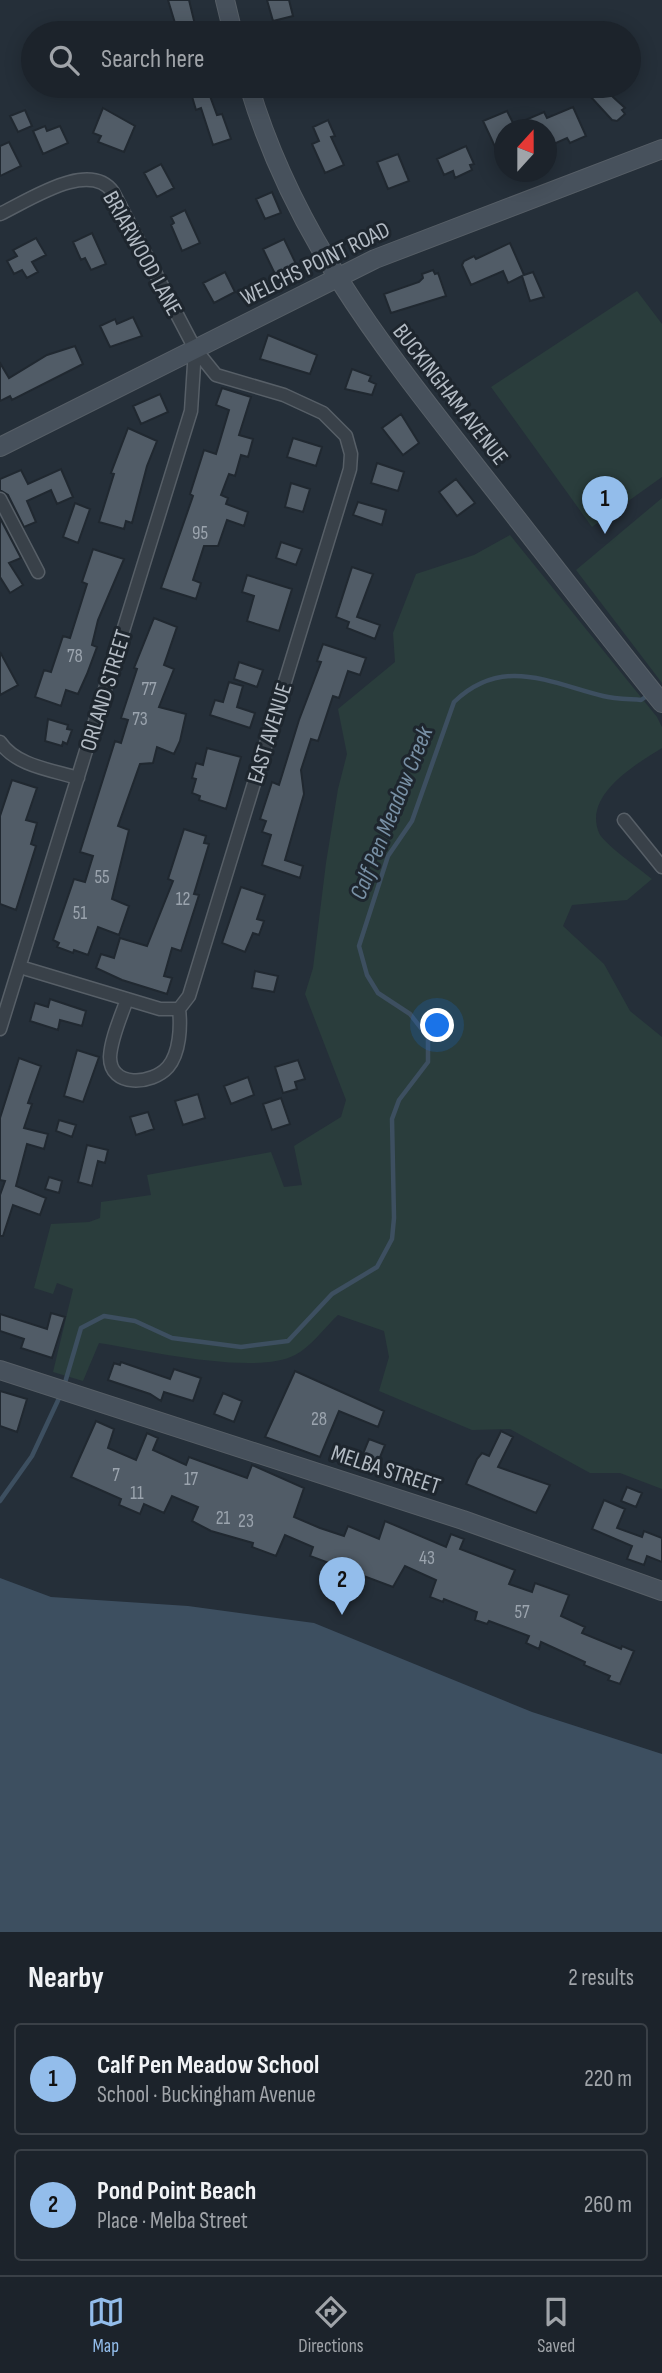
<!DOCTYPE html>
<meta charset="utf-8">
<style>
body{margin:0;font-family:"Sofia Sans Condensed",sans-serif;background:#252b33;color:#f1f3f6}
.compass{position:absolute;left:494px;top:119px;width:63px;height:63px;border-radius:50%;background:#1c232b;box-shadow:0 4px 18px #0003;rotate:21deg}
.you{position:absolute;left:438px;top:1026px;width:24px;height:24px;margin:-18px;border:5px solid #fff;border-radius:50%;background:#1a73e8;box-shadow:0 0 0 10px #1a73e833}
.badge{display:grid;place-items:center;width:46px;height:46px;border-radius:50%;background:#93bdeb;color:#111;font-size:23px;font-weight:700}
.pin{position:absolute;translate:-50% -58px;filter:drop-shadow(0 2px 4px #0008)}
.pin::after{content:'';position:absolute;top:37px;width:24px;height:21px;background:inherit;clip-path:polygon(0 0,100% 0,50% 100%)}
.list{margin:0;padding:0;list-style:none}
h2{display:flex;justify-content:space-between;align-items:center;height:91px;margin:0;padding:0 28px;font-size:30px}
h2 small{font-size:23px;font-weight:400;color:#a0a4a9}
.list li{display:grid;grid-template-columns:46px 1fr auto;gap:21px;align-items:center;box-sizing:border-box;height:112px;margin:0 14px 14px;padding:0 14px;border:2px solid #3a4047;border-radius:7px}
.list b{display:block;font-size:26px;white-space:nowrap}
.list p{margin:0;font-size:23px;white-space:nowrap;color:#a0a4a9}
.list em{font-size:23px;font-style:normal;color:#a0a4a9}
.icon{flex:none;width:38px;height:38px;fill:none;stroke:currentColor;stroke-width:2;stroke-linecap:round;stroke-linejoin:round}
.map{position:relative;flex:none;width:662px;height:1932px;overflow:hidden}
.search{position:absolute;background:#1c232b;box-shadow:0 4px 18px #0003;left:21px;right:21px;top:21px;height:77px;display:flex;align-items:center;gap:18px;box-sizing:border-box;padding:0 24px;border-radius:38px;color:#a0a4a9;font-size:26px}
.sheet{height:343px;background:#1c232b}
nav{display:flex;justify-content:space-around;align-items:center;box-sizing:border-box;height:98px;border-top:2px solid #3a4047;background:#1c232b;font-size:19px;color:#a0a4a9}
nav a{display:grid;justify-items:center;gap:4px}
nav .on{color:#93bdeb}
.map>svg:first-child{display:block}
.green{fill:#2a3d3c}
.water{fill:#3d4f60}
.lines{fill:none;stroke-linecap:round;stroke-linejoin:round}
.stream{stroke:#3d4f60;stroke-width:4.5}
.building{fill:#515c67;stroke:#202830;stroke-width:2}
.street-casing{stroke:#575f67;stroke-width:15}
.secondary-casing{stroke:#575f67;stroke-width:20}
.street{stroke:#394149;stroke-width:12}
.secondary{stroke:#47515c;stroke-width:18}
.labels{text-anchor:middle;stroke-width:6;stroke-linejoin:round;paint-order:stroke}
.number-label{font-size:19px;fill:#9ba4ae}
.street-label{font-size:23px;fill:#b4bcc5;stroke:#1e262e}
.water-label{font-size:24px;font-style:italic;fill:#7890a5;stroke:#1e262e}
</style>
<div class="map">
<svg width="662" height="1932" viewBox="0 0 662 1932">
<rect width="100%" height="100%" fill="#252f39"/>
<path class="green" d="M637 291 662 324V477L592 527 491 387Z
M662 498V683L576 570Z
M510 535 657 717 662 727V748C636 764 583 795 599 833 605 845 640 869 652 879L627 900 572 905 563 926 604 964 630 1011 662 1037V1489L620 1473H590L510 1429 472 1430 379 1391 389 1357 384 1331 338 1315C325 1327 311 1347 295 1355 256 1376 144 1350 99 1343L83 1381 53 1372 73 1289 57 1283 53 1294 34 1288 51 1224 89 1222 100 1218 101 1202 151 1195 147 1175 271 1152 284 1187 302 1185 294 1146 341 1117 346 1100 305 994 313 968 326 863 338 789 347 754 338 709 395 662 393 633 416 574 474 555Z"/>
<path class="water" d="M0 1578 51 1597 188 1606 314 1623 532 1712 662 1754V1932H0Z"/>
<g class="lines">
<path class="stream" d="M64 1386 81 1328 104 1316 135 1321 172 1338 241 1347 288 1341 332 1294 377 1267 392 1239 394 1218 392 1119 399 1100 428 1062V1037L410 1014 378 993 367 975 359 946 388 856 412 821 454 702C502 656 548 682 603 696 615 699 629 699 641 700L650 694
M0 1501 32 1456 61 1394"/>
</g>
<path class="building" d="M168 0H189L197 33H178Z
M267 0H289L293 16 273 21Z
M601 86 625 108 622 110 625 114 617 121 612 120 590 96Z
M207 88 217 115 222 114 231 139 213 145 201 108 196 110 191 93Z
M573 107 586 136 570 143 567 138 547 147V130H505V168L483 121 507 111 514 125 544 112 547 118Z
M103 108 135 126 124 152 98 142 101 136 93 133Z
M25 110 32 126 18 132 10 116Z
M328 120 335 136 331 137 344 165 325 173 312 144 319 141 313 127Z
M45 126 47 131 60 126 68 143 43 154 33 131Z
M9 142 21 166 0 176V146Z
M466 146 474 164 470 165 472 170 455 178 453 171 444 175 437 159Z
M398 154 409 181 388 189 377 162Z
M161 164 174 188 157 197 144 173Z
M272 192 281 213 265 219 256 199Z
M185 210 200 243 182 251 171 225 174 223 171 217Z
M92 233 106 264 91 270 85 258 81 260 73 242Z
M36 238 46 255 32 262 38 272 27 278 22 270 14 274 7 261 17 256 13 250Z
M284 239 296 264 275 274 263 249Z
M510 243 524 275 533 272 544 297 530 301 522 276 508 283 503 271 471 285 462 265 464 261 474 256 476 259Z
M433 270 435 274 438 273 446 296 391 313 384 294 419 282 423 278 422 274Z
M225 272 235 292 214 303 203 283Z
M133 317 142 336 110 347 100 326 115 319 117 324Z
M268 335 317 355 310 374 260 359Z
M75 346 83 364 12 400 10 396 0 401V363L9 378 47 355Z
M352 369 371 376 369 381 376 384 372 395 345 389Z
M222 388 251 397 239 435 253 439 248 457 241 455 235 476 229 474 221 495 228 498 226 504 248 512 244 526 227 520 218 546H204L193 580 201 583 196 599 161 588 193 496 190 494 204 450 216 454 229 410 216 405Z
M160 394 168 412 141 424 133 406Z
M401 414 419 443 403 455 382 428Z
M128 428 157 441 147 466 132 523 126 521 124 529 99 522 114 474 111 473Z
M293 438 322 447 316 466 287 457Z
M377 463 404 472 398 491 371 483Z
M61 469 73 497 57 504 51 490 27 501 36 522 24 527 8 495 0 490V479L21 470 28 484Z
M456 479 475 503 457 516 439 492Z
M291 483 310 489 303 512 285 507Z
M358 502 386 510 382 525 353 515Z
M75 503 90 509 78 543 63 537Z
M0 518 21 558 9 563 23 585 10 593 0 577Z
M281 542 302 549 296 565 276 558Z
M93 549 124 559 98 620 92 645 97 647 87 674 78 694 66 690 61 706 35 697 44 670 51 672 63 636 70 638 87 584 82 582Z
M352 567 373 574 357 617 380 625 375 639 347 628 349 622 336 617Z
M247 575 292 589 279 631 247 621 254 596 242 592Z
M154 618 177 627 164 665 174 669 159 707 186 714 180 741 174 754 157 747 153 763 140 764 118 826 129 830 112 899 129 906 119 935 98 927 88 955 74 950 73 953 57 947 59 943 53 940 74 879 85 882 93 856 80 852 115 741 121 743 128 720 121 718 137 669 134 668Z
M323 644 366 658 360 675 348 671 339 698 333 696 318 741 311 739 301 770 304 794 285 860 303 866 300 878 262 865 271 835 262 832 266 821 260 819 272 782 279 785 299 720 321 662 317 661Z
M0 652 18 685 0 695Z
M239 662 263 670 257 687 234 679Z
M229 682 243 686 237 707 255 713 250 728 210 715 215 700 223 702Z
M48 719 68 725 67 729 72 730 67 744 63 742 62 746 45 741Z
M207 748 241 757 226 809 199 800 200 796 192 793 196 779 192 778 196 763 203 765Z
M12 780 37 788 26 820 37 823 31 844 36 846 16 910 0 904V816Z
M184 829 206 836 204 843 209 844 194 894 199 895 181 951 172 948 164 976 172 978 167 994 122 980 96 968 101 954 114 958 120 938 147 946 173 881 168 879Z
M241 887 265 895 257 919 264 921 259 935 253 933 245 952 222 943Z
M255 971 278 976 274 992 252 988Z
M50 999 86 1011 82 1026 60 1020 58 1030 30 1021 35 1003 48 1007Z
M77 1050 99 1057 83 1102 64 1096Z
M19 1058 41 1066 28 1103 32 1104 24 1128 48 1134 44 1149 27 1144 16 1186 46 1198 40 1215 13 1205 3 1236H0V1195L5 1181 0 1180V1118Z
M298 1060 305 1079 295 1082 297 1089 283 1093 275 1067Z
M248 1077 254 1095 231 1104 224 1086Z
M198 1094 205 1118 183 1125 175 1101Z
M281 1098 290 1124 272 1130 263 1104Z
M148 1112 154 1129 136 1135 130 1117Z
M59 1120 76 1125 72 1137 56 1131Z
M87 1145 108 1150 105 1163 98 1161 92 1186 78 1182Z
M49 1177 62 1181 59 1193 45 1189Z
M51 1313 65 1317 52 1358 21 1348 24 1339 0 1331V1314L47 1329Z
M121 1362 170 1379 174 1369 201 1378 193 1401 164 1392 161 1401 150 1394 108 1380 114 1363 120 1365Z
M295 1371 384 1411 378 1427 339 1411 320 1457 265 1437Z
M0 1391 27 1399 17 1432 0 1426Z
M223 1393 242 1401 234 1422 214 1414Z
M96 1421 114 1429 108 1448 136 1460 147 1433 158 1438 153 1450 186 1465 189 1457 247 1478 252 1465 304 1488 294 1517 320 1528 344 1536 348 1526 379 1539 385 1521 446 1547 451 1534 464 1539 460 1549 515 1570 509 1584 532 1592 535 1583 569 1595 561 1616 585 1627 582 1633 621 1649 622 1646 634 1651 620 1684 608 1680 610 1676 584 1665 585 1662 541 1642 539 1649 526 1643 529 1636 489 1621 487 1624 475 1620 477 1612 444 1599 443 1602 430 1597 436 1580 405 1566 393 1587 310 1556 313 1547 285 1535 276 1556 252 1547 253 1543 211 1531 192 1521 198 1507 172 1496 164 1513 144 1504 140 1514 119 1505 121 1499 71 1477Z
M501 1431 513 1437 498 1467 550 1485 536 1513 466 1484 477 1459 482 1453 489 1456Z
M369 1439 385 1445 374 1472 358 1466Z
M627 1487 642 1493 636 1507 621 1501Z
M604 1500 625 1509 617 1528 642 1537 644 1531 662 1538V1562L647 1556 644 1565 627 1559 632 1546 592 1529Z"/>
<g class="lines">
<defs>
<path id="street" d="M0 214C28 201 89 159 113 192L195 349 216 375 284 395 323 413 346 436 351 454 350 469 189 996 179 1009
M0 499 38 572
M0 742C16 766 52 770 78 778
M624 820 662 867
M20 967 160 1009H179
M127 999C121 1017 111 1038 110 1057 110 1088 152 1085 168 1067 180 1053 181 1026 179 1009
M0 1029 191 411 195 349"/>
<path id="secondary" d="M225 0 233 33
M249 86C294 238 386 351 482 474 542 550 601 628 662 703
M0 447 375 259 662 149
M0 1370 463 1520 662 1591"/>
</defs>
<use href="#street" class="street-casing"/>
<use href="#secondary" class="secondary-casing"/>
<use href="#street" class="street"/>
<use href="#secondary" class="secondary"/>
</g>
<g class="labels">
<g class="number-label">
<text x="200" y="539">95</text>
<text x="75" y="662">78</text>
<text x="149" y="695">77</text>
<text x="140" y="725">73</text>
<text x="102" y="883">55</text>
<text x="183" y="905">12</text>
<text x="80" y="919">51</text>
<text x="319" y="1425">28</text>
<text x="116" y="1481">7</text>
<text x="191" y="1485">17</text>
<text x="137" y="1499">11</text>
<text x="223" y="1524">21</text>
<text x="246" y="1527">23</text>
<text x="427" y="1564">43</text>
<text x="522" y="1618">57</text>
</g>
<g class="street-label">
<text transform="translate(143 253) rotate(61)" y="8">BRIARWOOD LANE</text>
<text transform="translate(315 263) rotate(-26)" y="8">WELCHS POINT ROAD</text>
<text transform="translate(451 394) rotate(52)" y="8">BUCKINGHAM AVENUE</text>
<text transform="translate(105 690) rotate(-73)" y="8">ORLAND STREET</text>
<text transform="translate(269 733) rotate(-73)" y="8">EAST AVENUE</text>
<text transform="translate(386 1469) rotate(18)" y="8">MELBA STREET</text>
</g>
<g class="water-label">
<text transform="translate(391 813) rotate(-68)" y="8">Calf Pen Meadow Creek</text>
</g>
</g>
</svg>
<svg class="compass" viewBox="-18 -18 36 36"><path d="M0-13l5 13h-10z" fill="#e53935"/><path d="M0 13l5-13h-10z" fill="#a0a4a9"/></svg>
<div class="you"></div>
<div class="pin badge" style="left:605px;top:534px">1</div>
<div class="pin badge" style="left:342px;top:1615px">2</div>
<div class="search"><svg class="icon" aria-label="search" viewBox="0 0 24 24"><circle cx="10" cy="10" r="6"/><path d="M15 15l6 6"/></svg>Search here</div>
</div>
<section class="sheet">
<h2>Nearby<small>2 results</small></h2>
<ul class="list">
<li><span class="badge">1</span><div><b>Calf Pen Meadow School</b><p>School · Buckingham Avenue</p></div><em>220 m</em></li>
<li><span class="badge">2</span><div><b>Pond Point Beach</b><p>Place · Melba Street</p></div><em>260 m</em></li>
</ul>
</section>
<nav>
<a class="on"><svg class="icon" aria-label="map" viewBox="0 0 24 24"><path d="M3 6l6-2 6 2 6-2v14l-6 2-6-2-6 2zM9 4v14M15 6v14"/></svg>Map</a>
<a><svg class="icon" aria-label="directions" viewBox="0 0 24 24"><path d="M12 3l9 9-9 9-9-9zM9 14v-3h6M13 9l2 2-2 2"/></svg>Directions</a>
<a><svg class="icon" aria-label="saved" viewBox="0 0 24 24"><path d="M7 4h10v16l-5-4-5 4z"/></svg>Saved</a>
</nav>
